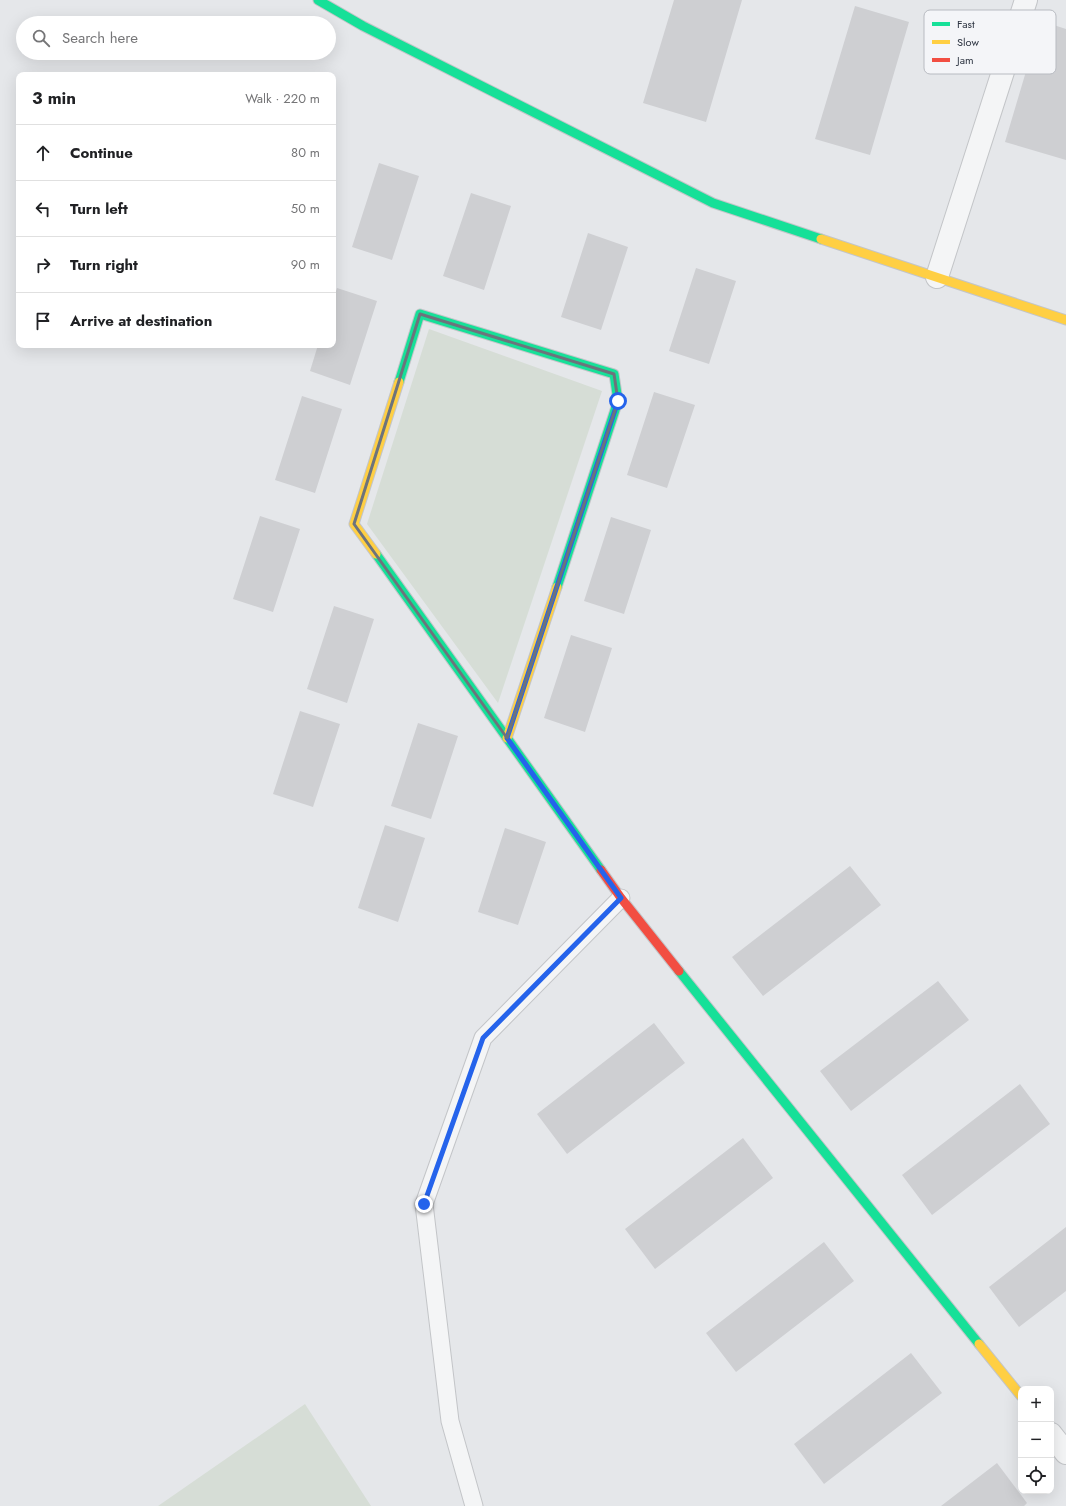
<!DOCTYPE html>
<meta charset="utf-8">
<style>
body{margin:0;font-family:Jost,sans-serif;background:#f6f6f6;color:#202124}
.controls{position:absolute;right:12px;bottom:12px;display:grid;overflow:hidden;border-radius:8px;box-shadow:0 4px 16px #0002}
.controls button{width:36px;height:36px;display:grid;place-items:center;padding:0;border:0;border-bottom:1px solid #e0e0e0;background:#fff;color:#202124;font:20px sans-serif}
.stop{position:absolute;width:12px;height:12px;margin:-9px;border:3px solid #2563eb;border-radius:50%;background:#fff}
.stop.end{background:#2563eb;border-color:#fff;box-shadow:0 1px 4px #0008}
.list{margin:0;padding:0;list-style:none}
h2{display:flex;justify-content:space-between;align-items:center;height:52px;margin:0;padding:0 16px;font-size:17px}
h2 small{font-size:13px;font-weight:400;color:#757577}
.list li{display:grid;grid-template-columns:26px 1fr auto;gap:12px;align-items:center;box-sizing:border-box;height:56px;padding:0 16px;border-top:1px solid #e0e0e0}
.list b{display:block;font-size:15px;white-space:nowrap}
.list em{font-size:13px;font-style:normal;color:#757577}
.icon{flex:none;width:22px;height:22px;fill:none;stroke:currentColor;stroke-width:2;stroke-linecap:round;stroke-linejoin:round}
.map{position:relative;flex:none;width:1066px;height:1506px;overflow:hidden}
.search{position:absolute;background:#fff;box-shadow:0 4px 16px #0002;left:16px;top:16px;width:320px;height:44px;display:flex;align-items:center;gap:10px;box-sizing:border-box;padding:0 14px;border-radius:22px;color:#757577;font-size:15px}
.panel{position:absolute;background:#fff;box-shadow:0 4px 16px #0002;left:16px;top:72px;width:320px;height:276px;border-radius:8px}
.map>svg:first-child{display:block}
.green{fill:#d6ddd6}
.building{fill:#cecfd2}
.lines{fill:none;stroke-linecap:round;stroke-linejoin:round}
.lane-casing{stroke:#c3c5c8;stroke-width:19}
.street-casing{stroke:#c3c5c8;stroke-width:24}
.fast-casing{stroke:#c3c5c8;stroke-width:11}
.slow-casing{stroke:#c3c5c8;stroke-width:11}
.jam-casing{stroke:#c3c5c8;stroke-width:11}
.lane{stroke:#f4f5f6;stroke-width:17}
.street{stroke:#f4f5f6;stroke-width:22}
.fast{stroke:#16e098;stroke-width:9}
.slow{stroke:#ffcf43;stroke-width:9}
.jam{stroke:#f24e42;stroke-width:9}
.route{stroke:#2563eb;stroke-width:5}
.marked{fill:none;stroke:#6d737c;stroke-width:3;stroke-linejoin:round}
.key{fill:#f4f5f8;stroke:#b8bbc1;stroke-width:1}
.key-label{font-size:11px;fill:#2d3441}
</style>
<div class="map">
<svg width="1066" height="1506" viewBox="0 0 1066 1506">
<rect width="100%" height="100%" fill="#e5e7ea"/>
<path class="green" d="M429 329 602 391 498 703 367 524Z
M305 1404 371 1506H158Z"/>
<path class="building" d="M674 0H742L706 122 643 103Z
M855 6 909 22 870 155 815 139Z
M1041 21 1066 29V160L1005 142Z
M379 163 419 176 392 260 352 247Z
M471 193 511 206 484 290 443 276Z
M588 233 628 247 601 330 561 317Z
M696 268 736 281 709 364 669 351Z
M337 288 377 301 350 385 310 371 318 345H333V300Z
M654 392 695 405 667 488 627 475Z
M302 396 342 409 315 493 275 480Z
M260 516 300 529 273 612 233 599Z
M611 517 651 530 624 614 584 601Z
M334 606 374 619 347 703 307 689Z
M571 635 612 648 585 732 544 718Z
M300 711 340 724 313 807 273 794Z
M418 723 458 736 431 819 391 806Z
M385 825 425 838 398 922 358 908Z
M505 828 546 842 518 925 478 912Z
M850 866 881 905 763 996 732 957Z
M938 981 969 1020 851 1111 820 1071Z
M654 1023 685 1063 567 1154 537 1114Z
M1020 1084 1050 1124 932 1215 902 1175Z
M743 1138 773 1178 655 1269 625 1229Z
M1066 1227V1291L1019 1327 989 1287Z
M824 1242 854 1281 736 1372 706 1333Z
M911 1353 942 1393 824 1484 794 1444Z
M997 1463 1027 1503 1024 1506H941Z"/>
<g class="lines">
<defs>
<path id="lane" d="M474 1506 450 1421 424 1204 483 1038 621 898"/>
<path id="street" d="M937 277 1026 0
M1051 1434 1066 1453"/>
<path id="fast" d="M318 0 363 26 713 203 821 239
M399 382 420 314 614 374 618 401 557 587
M376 554 601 870
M679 971 979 1344"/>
<path id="slow" d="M821 239 1066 320
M376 554 354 524 399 382
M507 738 557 587
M979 1344 1021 1396"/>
<path id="jam" d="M601 870 621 898 679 971"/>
</defs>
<use href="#lane" class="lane-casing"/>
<use href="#street" class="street-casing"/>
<use href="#fast" class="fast-casing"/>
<use href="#slow" class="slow-casing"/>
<use href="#jam" class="jam-casing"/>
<use href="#lane" class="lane"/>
<use href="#street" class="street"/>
<use href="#fast" class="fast"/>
<use href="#slow" class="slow"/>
<use href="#jam" class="jam"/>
</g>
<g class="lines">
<path class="route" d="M424 1204 483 1038 621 898 507 738 618 401"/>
</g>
<path class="marked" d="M420 314 614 374 618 401 507 738 354 524Z"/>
<rect x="924" y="10" width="132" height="64" rx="6" class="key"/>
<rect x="932" y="22" width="18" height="4" fill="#16e098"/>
<rect x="932" y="40" width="18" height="4" fill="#ffcf43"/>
<rect x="932" y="58" width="18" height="4" fill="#f24e42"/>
<g class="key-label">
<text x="957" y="28">Fast</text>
<text x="957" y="46">Slow</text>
<text x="957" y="64">Jam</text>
</g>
</svg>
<div class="controls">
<button>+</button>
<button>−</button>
<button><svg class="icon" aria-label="locate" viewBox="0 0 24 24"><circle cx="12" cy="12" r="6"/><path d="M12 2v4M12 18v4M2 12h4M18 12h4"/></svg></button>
</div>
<div class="stop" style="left:618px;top:401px"></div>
<div class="stop end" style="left:424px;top:1204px"></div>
<div class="search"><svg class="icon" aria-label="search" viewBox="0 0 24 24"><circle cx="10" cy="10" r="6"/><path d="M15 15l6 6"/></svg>Search here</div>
<section class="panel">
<h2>3 min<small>Walk · 220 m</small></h2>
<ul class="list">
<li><svg class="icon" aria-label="ahead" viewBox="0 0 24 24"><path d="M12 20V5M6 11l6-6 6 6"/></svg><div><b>Continue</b></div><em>80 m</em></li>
<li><svg class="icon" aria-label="left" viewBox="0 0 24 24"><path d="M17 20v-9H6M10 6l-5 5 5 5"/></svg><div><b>Turn left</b></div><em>50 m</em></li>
<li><svg class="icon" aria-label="right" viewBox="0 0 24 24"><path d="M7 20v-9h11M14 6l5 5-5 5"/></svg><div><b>Turn right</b></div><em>90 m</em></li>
<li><svg class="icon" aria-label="arrive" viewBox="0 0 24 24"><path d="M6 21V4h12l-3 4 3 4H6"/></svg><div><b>Arrive at destination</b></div></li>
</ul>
</section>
</div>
